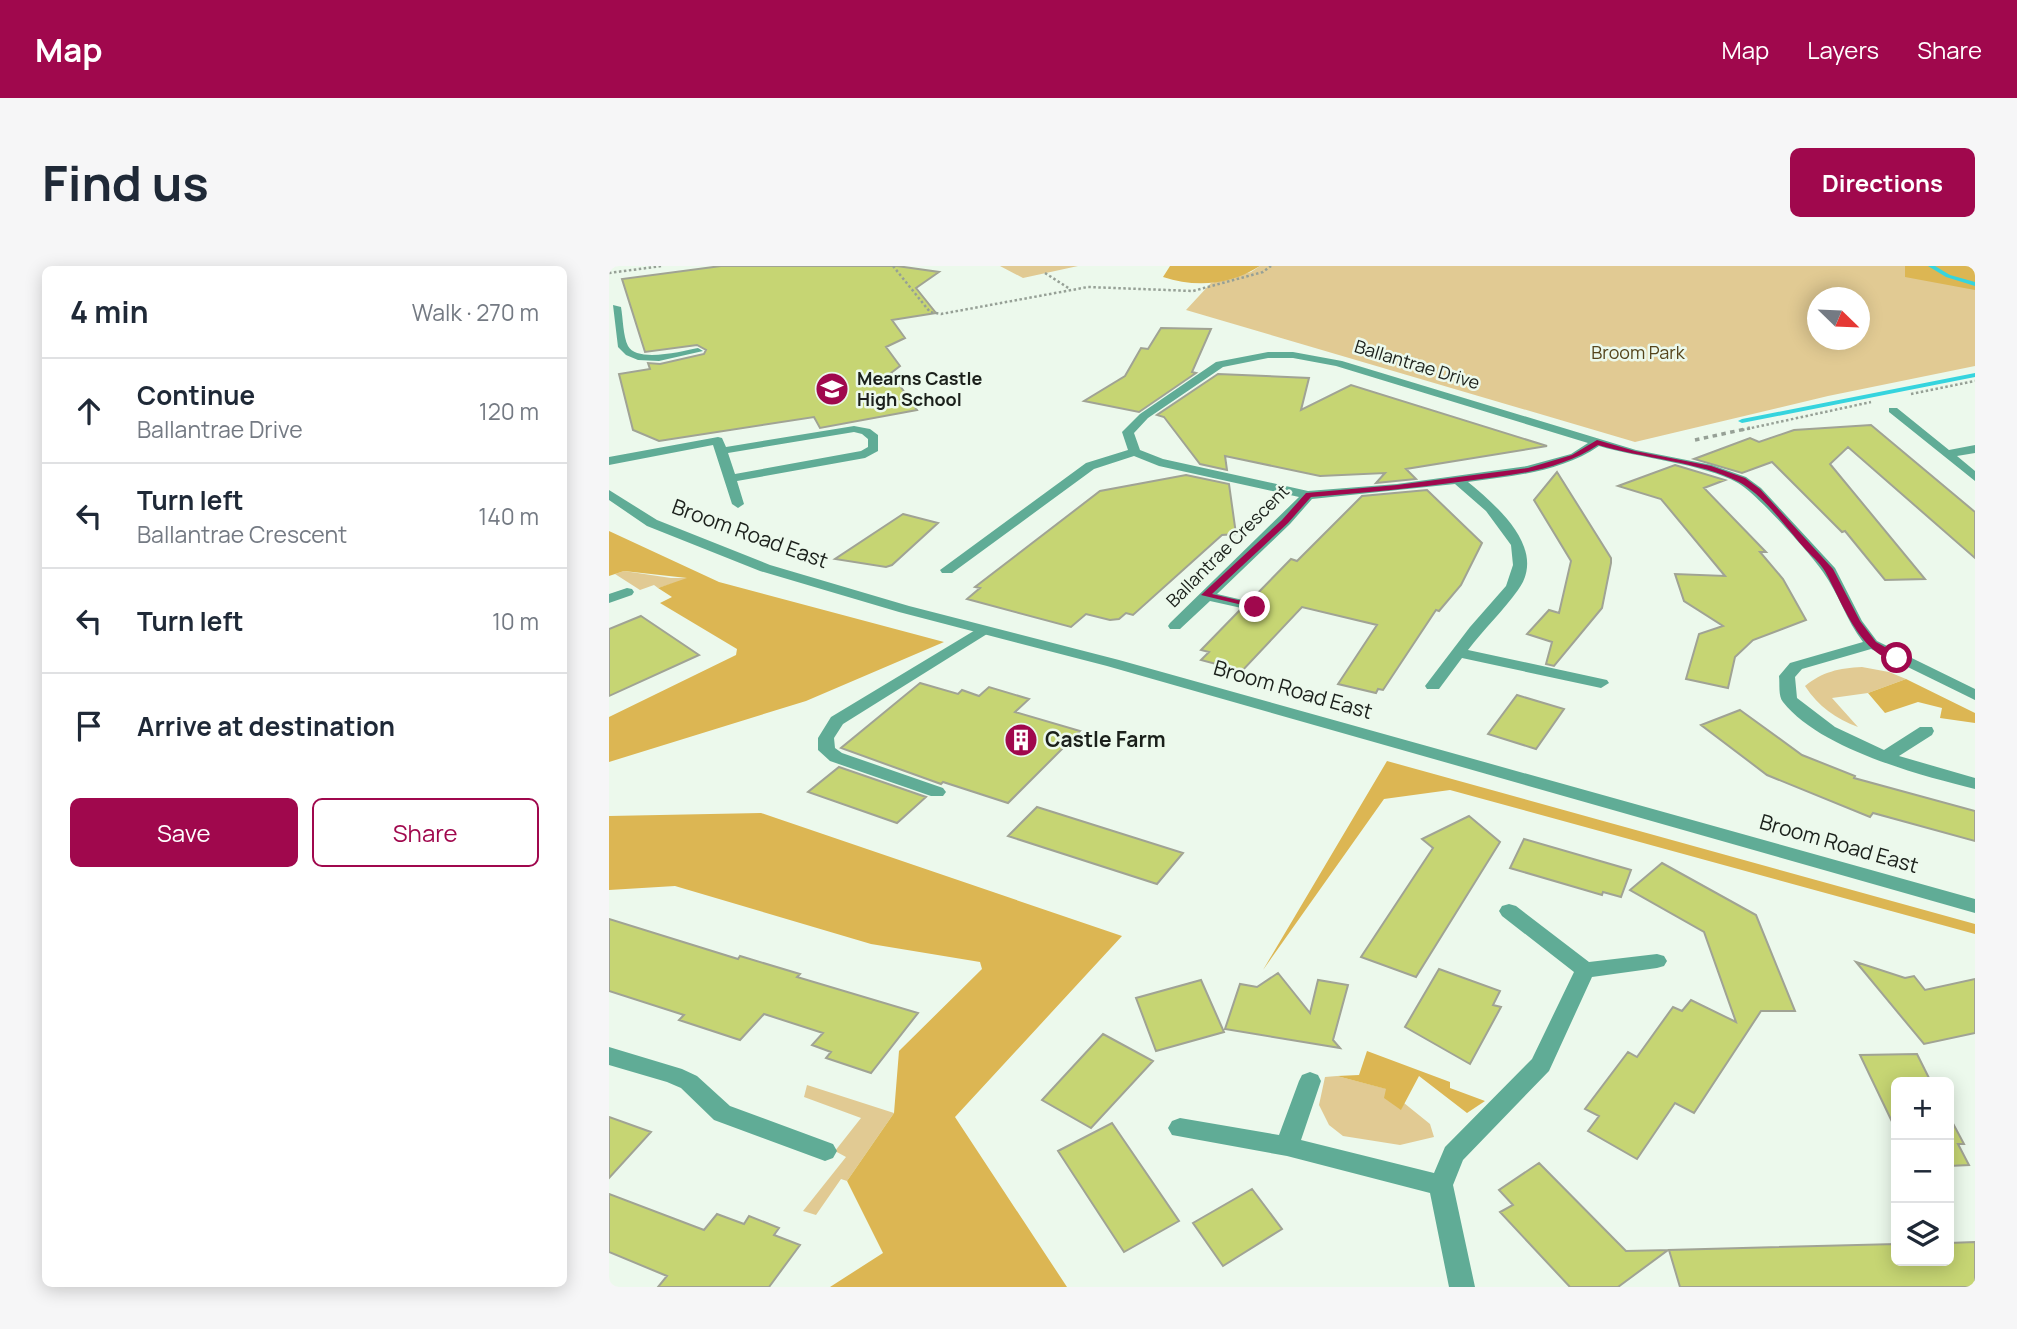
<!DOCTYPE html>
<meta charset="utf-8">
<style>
body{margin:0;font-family:Manrope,sans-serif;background:#f6f6f7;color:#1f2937}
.controls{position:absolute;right:21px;bottom:21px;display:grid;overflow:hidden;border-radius:10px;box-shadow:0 4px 18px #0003}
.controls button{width:63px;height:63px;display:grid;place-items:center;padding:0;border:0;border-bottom:2px solid #e0e1e3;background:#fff;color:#1f2937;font:35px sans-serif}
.compass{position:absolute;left:1198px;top:21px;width:63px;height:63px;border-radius:50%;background:#fff;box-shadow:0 4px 18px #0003;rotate:113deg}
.stop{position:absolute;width:21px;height:21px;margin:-16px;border:5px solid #a0084d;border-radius:50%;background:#fff}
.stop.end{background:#a0084d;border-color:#fff;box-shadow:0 2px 7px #0008}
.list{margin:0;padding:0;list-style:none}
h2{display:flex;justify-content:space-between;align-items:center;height:91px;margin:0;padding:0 28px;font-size:30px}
h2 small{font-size:23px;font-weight:400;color:#747a83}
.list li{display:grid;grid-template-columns:46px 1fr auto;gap:21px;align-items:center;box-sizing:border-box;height:105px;padding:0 28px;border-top:2px solid #e0e1e3}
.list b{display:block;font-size:26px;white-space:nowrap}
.list p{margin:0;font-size:23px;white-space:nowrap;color:#747a83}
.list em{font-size:23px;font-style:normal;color:#747a83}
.actions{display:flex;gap:14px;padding:21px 28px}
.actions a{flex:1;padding:16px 0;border:2px solid #a0084d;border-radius:10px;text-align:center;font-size:24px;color:#a0084d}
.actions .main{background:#a0084d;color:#fff}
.icon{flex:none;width:38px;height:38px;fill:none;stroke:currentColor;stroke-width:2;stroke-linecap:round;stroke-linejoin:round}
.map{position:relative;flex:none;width:1366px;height:1021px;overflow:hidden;border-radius:10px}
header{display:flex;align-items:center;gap:42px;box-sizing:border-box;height:98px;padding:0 35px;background:#a0084d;color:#fff}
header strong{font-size:33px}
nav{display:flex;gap:38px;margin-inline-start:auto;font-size:24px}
.intro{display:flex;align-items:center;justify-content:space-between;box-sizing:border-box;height:168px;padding:0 42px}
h1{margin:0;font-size:49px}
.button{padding:18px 32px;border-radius:10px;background:#a0084d;color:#fff;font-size:24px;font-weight:700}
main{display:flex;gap:42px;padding:0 42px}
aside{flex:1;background:#fff;border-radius:10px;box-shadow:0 4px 18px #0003}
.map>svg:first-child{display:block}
.green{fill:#e1ca93;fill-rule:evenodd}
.forest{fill:#dcb653}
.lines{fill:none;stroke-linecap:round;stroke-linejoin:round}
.stream{fill:#36d4de;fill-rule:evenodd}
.building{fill:#c6d573;stroke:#a0a394;stroke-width:2}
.path-far1{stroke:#96a096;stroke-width:2.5;stroke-dasharray:2.5 2.5;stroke-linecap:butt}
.path{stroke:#96a096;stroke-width:3.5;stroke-dasharray:4.5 4.5;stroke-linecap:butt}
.service{fill:#60ac96;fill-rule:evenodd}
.minor{fill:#60ac96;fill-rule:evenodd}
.tertiary{fill:#60ac96;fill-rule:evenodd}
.route{fill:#a0084d}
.labels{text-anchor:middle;stroke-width:5;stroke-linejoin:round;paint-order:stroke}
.far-park-label{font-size:18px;fill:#55451c;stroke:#ecf9ec}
.far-street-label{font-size:18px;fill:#1b201b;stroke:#ecf9ec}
.far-poi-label{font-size:18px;font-weight:bold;fill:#1b201b;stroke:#ecf9ec;text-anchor:start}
.street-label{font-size:21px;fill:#1b201b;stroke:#ecf9ec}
.poi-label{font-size:21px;font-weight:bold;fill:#1b201b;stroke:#ecf9ec;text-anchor:start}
</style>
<header>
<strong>Map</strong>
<nav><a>Map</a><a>Layers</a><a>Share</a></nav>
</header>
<div class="intro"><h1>Find us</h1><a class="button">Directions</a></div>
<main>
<aside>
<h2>4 min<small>Walk · 270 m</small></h2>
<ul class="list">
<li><svg class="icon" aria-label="ahead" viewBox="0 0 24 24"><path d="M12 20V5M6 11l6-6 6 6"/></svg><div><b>Continue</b><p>Ballantrae Drive</p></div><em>120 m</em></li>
<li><svg class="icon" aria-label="left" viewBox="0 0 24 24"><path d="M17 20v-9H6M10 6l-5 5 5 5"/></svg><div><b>Turn left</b><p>Ballantrae Crescent</p></div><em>140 m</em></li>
<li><svg class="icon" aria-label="left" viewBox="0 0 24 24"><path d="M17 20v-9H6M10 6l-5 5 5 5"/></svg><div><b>Turn left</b></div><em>10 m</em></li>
<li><svg class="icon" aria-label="arrive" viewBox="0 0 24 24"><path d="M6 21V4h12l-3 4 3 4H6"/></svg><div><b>Arrive at destination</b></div></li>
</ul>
<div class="actions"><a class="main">Save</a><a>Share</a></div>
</aside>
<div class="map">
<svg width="1366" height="1021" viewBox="0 0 1366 1021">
<rect width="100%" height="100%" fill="#ecf9ec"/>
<path class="green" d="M391 0H469L414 12Z
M651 0H1366V100L1219 130 1026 176 577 44 602 17 642 6ZM1209 32H1251V74H1209Z
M15 305 62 312H82L49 322 45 319 31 324 6 308Z
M1253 401 1280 406 1297 413 1259 427 1223 432 1249 461C1227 453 1209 440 1196 420 1213 406 1230 402 1253 401Z
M728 810 778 823 792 843 795 837 821 858 825 871 791 879 734 870 720 859 710 839 716 811Z
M198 819 285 847 238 915 232 913 207 949 194 945 237 891 226 885 252 852 195 831Z"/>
<path class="forest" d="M561 0H651C621 19 587 22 554 11Z
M1296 0H1366V24L1296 11Z
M0 265 110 316 335 376 197 435 0 496V451L127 389 128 383 51 337 63 331 49 322 78 312 15 305 0 310Z
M1297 413 1366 447V457L1331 452 1333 442 1309 436 1276 447 1259 427Z
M778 495 1366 658V668L841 524 775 533 654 704Z
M152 547 513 670 346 851 458 1021H221L274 987 238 915 285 847 290 785 373 703 371 696 262 678 66 620 0 624V550Z
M758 785 841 816V822L876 835 858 847 810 810 792 844 775 832 777 823 728 810 750 809Z"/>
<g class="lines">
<path class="stream" d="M1319 0H1326L1341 9 1366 16V20L1337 11Z
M1366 107V111L1133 157 1129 155 1133 153Z"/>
</g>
<path class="building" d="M112 0H288L330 6 307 22 327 47 283 54 296 72 277 81 291 100 282 107 308 144 211 162 205 151 50 175 24 164 10 108 41 103 39 97 51 98 95 88 97 84 88 79 36 86 13 13Z
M552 62 602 63 583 106 587 107 530 146 475 135 516 110 532 82 539 83Z
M609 108 700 112 692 144 742 119 938 180 797 203 807 213 767 217 776 207 711 210 616 190 618 204 591 198 555 151 548 149Z
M1262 159 1366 246V292L1239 181 1221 198 1316 313 1276 314 1236 265 1233 266 1163 196 1133 207 1085 193 1141 172 1150 176 1185 164Z
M1066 199 1116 214 1095 222 1157 286H1151L1174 313 1197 354 1144 374 1126 391 1119 422 1077 413 1090 368 1114 360 1075 335 1066 308 1116 310 1052 233 1009 220Z
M948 206 1002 292V297L993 342 945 400 937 398 943 376 918 368 940 344 950 347 962 295 925 234Z
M577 209 620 218 627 268 613 269 524 349 517 347 510 353 501 354 477 348 462 361 358 333 371 322 366 321 491 225Z
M818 224 873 277 852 319 830 345 827 344 774 424 769 423 767 427 729 418 768 359 693 341 633 405 592 394 600 386 592 384 631 344 645 348 653 345V337L643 333 682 293 688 295 753 230Z
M294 248 329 257 283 299 277 301 226 293Z
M32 350 90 389 0 430V363Z
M311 417 349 428 353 424 370 430 380 421 420 433 406 446 471 465 399 537 334 516 332 518 232 482Z
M908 429 955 443 927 483 879 468Z
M1131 444 1193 489 1246 510 1245 512 1366 545V575L1264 547 1261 551 1158 509 1092 459Z
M230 501 317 531 288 557 199 526Z
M428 541 574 587 548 618 399 570Z
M860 550 891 576 807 711 752 691 824 582 813 573Z
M915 573 1022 604 1012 631 994 626 993 629 901 602Z
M1053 597 1147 649 1186 745H1152L1085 847 1066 837 1028 893 979 865 990 850 976 843 1019 786 1028 791 1064 741 1073 745 1082 734 1127 756 1095 666 1021 624Z
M0 653 129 693 131 690 191 708 188 711 309 747 262 807 217 792 222 786 203 779 214 767 155 748 131 774 70 754 75 749 0 725Z
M1247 696 1296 712 1305 710 1316 724 1366 713V767L1315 778Z
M830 703 891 725 884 739 892 741 861 798 796 761Z
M669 707 701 747 709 714 739 719 724 774 731 782 616 763 631 718 648 721Z
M592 714 615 766 547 785 527 732Z
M494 768 544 795 482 862 433 834Z
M1308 788 1322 816H1287V864L1251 789Z
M1340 850 1355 878H1349L1360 899 1340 900Z
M0 851 42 866 0 912Z
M503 857 570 955 515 986 449 885Z
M930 897 1017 985 1059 984 1009 1021H961L891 946 904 939 890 924Z
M643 923 673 963 614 1000 584 957Z
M0 928 95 964 108 948 135 958 140 950 170 962 165 969 191 979 160 1021H49L58 1010 0 986Z
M1366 976V1021H1071L1060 984 1287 978V995H1340V977Z"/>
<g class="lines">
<path class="path-far1" d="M284 0 321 46 332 48 479 21 584 25 654 6 662 0
M0 7 53 0
M436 7 461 23
M1302 128 1366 115
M1133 164 1262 136"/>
<path class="path" d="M1086 174 1141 162"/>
<path class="service" d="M4 39 12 41C14 52 14 70 19 80 28 97 74 85 89 82L94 85 50 95 29 94 17 89 9 81Z
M245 160 261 163 269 169V185L256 192 128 215 135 238 129 242 123 238 104 179 0 199V191L109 171 113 172 117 181ZM245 166 253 168 259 173V181L252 185 126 208 119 187Z
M373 360 378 362 381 365 378 368 234 458 225 472 226 482 233 487 334 522 337 526 334 530H322L221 495 209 484V472L222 451Z"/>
<path class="minor" d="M659 86H684L733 95 1027 184 1103 199 1137 211 1152 222 1226 302 1253 355 1268 375 1366 423V434L1262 383 1193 403 1186 411 1188 432 1226 461 1275 484 1311 461H1323L1325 465 1323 469 1290 490 1366 512V523C1310 509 1211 483 1174 436 1169 430 1171 418 1170 410L1181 397 1254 376C1237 354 1230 328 1214 306 1202 288 1147 227 1129 217 1096 198 1030 192 990 180 952 206 904 210 859 216 888 240 939 283 909 324 894 345 875 363 859 384L998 414 1000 417 992 422 853 392 830 423H818L816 420 861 361 897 320 904 299 902 279 877 245 846 218 703 233 681 258 608 328 651 338 653 341 651 344 646 345 601 335 571 363H561L559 360 561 357 690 231 550 200 525 190 485 203 343 307H333L331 304 477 197 519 184 513 166 531 148 607 96ZM659 92H684L727 100 979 177 962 188 918 200 788 218 699 225 554 193 531 184 525 167 539 152 614 101Z
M1280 142H1288L1340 184 1366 179V187L1348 190 1366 205V215L1280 146Z
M18 322 23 323 25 326 23 329 0 337V328Z
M900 638 907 640 980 696 1048 688 1055 690 1058 695 1055 700 1048 702 983 711 940 805 854 894 844 919 866 1021H840L821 927 678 890 563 869 559 862 563 855 571 852 670 869 690 815 693 809 701 806 709 809 712 815 692 874 825 907 836 881 923 793 965 706 893 650 890 645 893 640Z
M0 781 73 803 88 810 121 840 224 878 228 885 224 892 216 895 105 854 72 822 58 816 0 799Z"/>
<path class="tertiary" d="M0 224 48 254 161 299 300 340 510 394 1366 633V647L498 400 290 346 151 305 38 260 0 234Z"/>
</g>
<path class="route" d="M988 174 1026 185 1102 200 1136 212 1151 223 1224 303 1251 355 1267 376 1292 390V394C1255 397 1232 335 1218 309 1214 300 1205 292 1198 285 1178 263 1156 230 1130 216 1092 196 1032 192 989 179 950 205 903 209 857 215 805 222 754 227 702 231L679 257 603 328 650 339V343L592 329 673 254 697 227 788 219 919 202 963 189Z"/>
<defs>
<symbol id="school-disc" viewBox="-11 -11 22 22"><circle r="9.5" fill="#a0084d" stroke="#ecf9ec"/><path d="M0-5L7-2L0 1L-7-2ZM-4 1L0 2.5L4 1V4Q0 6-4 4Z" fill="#fff"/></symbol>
<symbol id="building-disc" viewBox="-11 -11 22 22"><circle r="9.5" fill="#a0084d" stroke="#ecf9ec"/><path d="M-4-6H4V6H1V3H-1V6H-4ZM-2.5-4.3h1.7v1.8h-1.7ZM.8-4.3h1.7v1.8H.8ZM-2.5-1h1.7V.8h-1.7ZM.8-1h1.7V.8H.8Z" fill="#fff"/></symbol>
</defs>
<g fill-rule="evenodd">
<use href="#school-disc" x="204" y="104" width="38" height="38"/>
<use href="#building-disc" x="393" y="455" width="38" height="38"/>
</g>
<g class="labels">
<g class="far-park-label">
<text x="1029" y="93">Broom Park</text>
</g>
<g class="far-street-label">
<text transform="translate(808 99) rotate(17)" y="6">Ballantrae Drive</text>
<text transform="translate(619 280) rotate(-45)" y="6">Ballantrae Crescent</text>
</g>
<g class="far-poi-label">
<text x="248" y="119">Mearns Castle<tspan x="248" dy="21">High School</tspan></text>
</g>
<g class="street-label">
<text transform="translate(141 268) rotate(20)" y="7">Broom Road East</text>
<text transform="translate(684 424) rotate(16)" y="7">Broom Road East</text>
<text transform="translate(1230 578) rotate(16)" y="7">Broom Road East</text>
</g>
<g class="poi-label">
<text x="436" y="481">Castle Farm</text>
</g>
</g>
</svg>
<div class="controls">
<button>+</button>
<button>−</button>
<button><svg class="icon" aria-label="layers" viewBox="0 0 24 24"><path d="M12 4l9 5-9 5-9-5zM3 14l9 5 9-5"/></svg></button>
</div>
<svg class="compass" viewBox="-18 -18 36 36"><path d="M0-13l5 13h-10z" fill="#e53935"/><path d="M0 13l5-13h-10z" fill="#747a83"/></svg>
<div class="stop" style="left:1288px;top:392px"></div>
<div class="stop end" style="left:646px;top:341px"></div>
</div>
</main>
